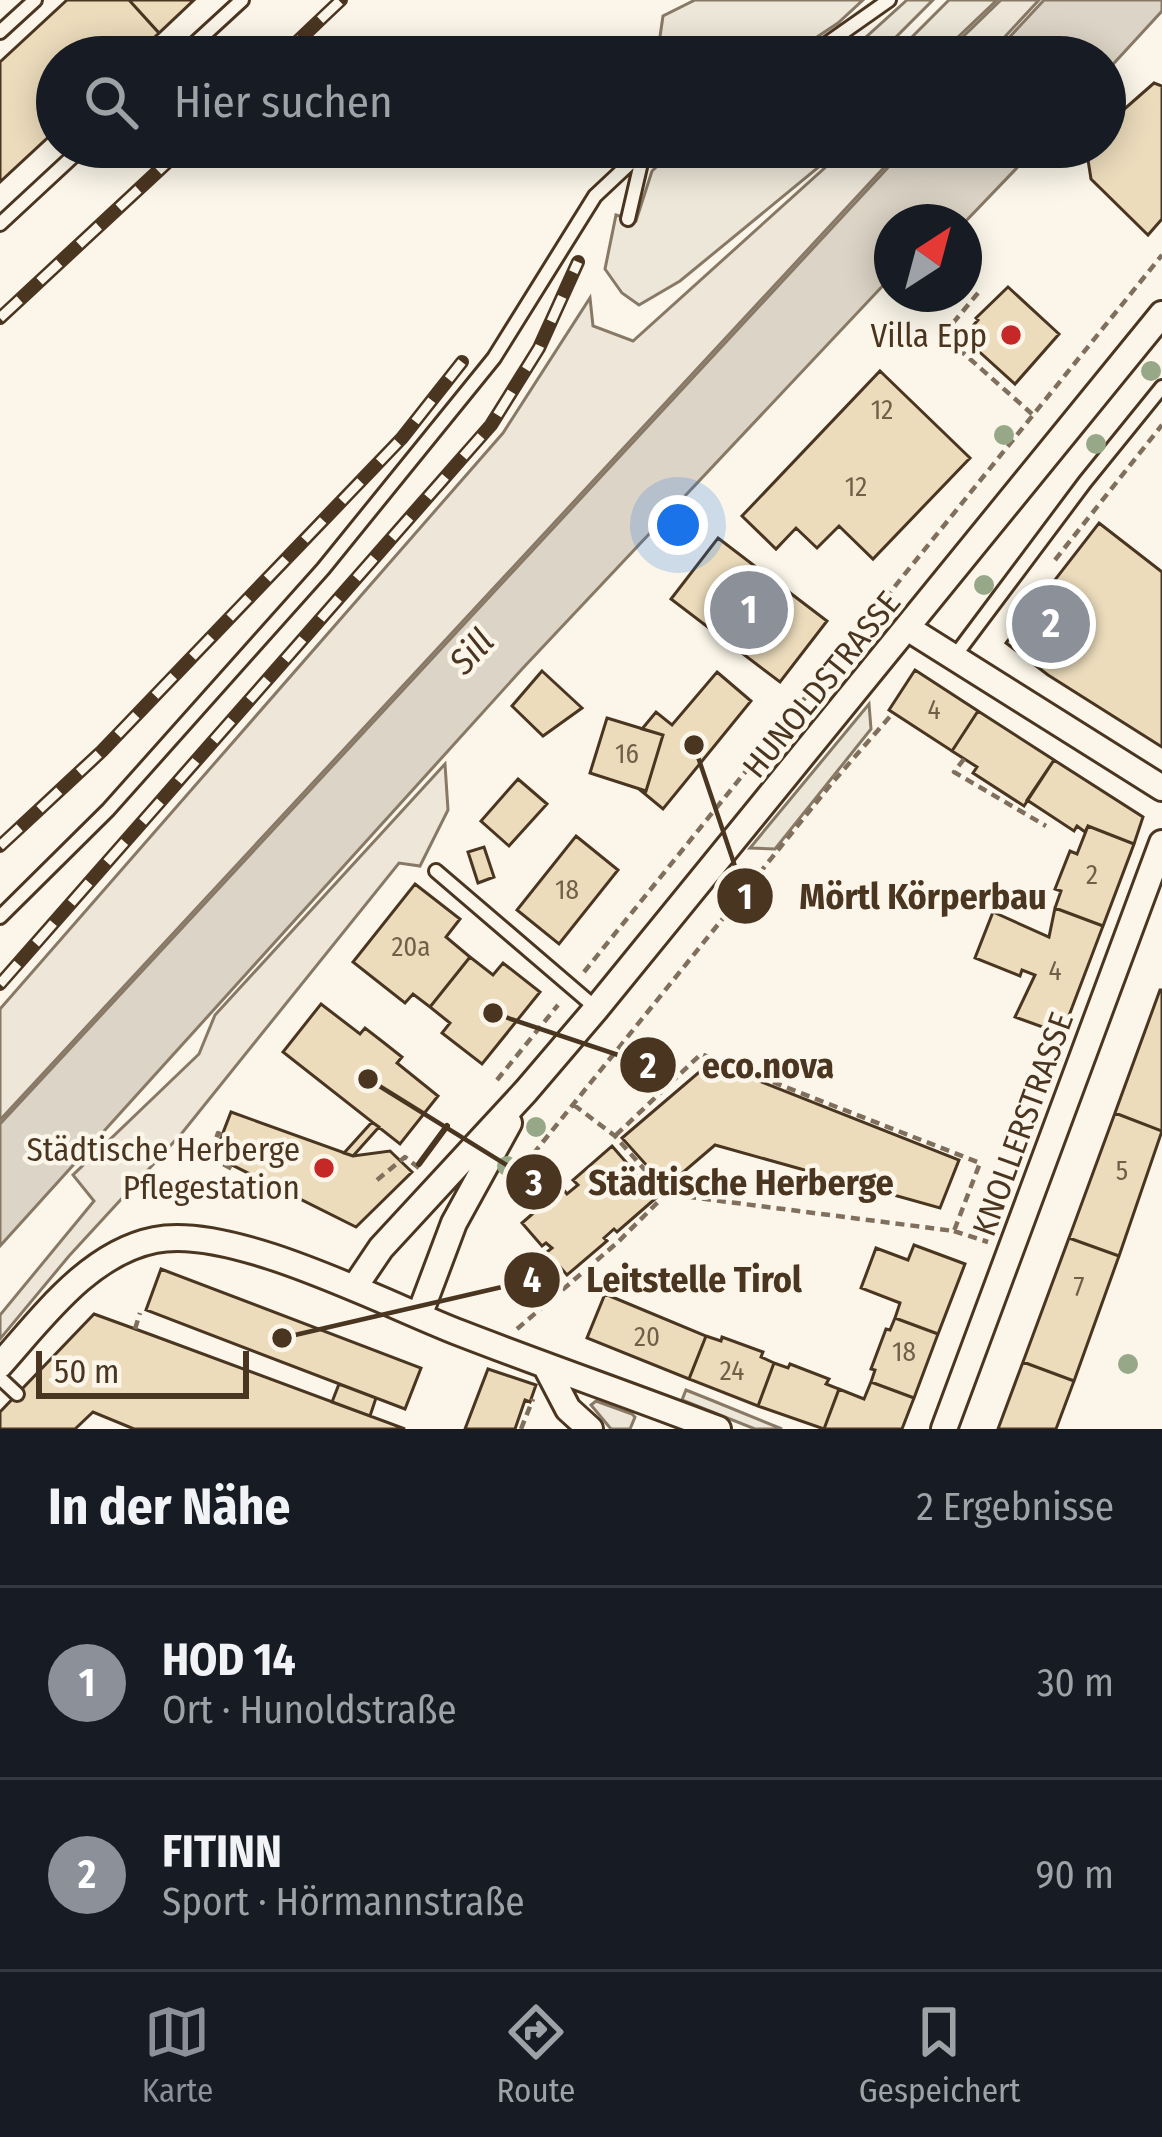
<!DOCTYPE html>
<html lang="de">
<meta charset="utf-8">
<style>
body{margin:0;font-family:"Fira Sans Condensed",sans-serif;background:#242831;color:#f1f3f6}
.compass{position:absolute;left:874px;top:204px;width:108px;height:108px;border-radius:50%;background:#171b24;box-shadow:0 6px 30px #0003;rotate:36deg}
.scale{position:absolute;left:36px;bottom:30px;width:213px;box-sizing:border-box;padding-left:12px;border:6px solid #4a3520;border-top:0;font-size:33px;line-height:42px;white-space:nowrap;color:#4a3520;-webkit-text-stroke:9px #fbf6e9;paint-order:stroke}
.you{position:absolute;left:678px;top:525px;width:42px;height:42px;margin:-30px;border:9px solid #fff;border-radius:50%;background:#1a73e8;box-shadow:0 0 0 18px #1a73e833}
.badge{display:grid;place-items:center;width:78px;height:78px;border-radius:50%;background:#8c9099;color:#fff;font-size:39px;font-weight:700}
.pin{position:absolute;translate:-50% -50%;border:6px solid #fff;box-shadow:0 3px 12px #0006}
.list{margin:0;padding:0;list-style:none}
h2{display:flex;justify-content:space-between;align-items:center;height:156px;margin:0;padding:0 48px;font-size:51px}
h2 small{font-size:39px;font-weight:400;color:#9ea1a6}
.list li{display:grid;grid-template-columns:78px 1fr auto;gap:36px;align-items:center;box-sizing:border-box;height:192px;padding:0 48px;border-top:3px solid #363941}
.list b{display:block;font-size:45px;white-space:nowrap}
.list p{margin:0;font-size:39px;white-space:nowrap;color:#9ea1a6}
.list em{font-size:39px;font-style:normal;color:#9ea1a6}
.icon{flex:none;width:66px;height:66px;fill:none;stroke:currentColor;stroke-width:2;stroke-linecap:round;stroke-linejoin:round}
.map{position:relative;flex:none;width:1162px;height:1429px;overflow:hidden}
.search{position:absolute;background:#171b24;box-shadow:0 6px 30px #0003;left:36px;right:36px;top:36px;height:132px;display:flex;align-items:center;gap:30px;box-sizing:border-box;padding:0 42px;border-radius:66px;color:#9ea1a6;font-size:45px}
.sheet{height:540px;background:#171b24}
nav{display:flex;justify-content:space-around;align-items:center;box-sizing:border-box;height:168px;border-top:3px solid #363941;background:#171b24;font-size:33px;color:#9ea1a6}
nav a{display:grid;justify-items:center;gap:6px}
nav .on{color:#8c9099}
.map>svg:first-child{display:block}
.green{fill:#ede6d9;stroke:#887966;stroke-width:3}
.parking{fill:#ede7d9;stroke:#887966;stroke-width:3}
.water{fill:#dcd4c6;stroke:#887966;stroke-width:3}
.building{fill:#ecdcbc;stroke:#4a3520;stroke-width:3}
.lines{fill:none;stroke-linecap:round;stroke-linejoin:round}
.lane-casing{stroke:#4a3520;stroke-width:18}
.street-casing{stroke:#4a3520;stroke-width:30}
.path{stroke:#7f6f5c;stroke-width:4.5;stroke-dasharray:9 6;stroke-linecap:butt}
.lane{stroke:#fbf6e9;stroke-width:12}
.street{stroke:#fbf6e9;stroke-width:24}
.rail-casing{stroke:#4a3520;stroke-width:14}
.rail{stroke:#fbf6e9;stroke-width:9;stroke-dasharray:27;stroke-linecap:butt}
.wall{stroke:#4a3520;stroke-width:6}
.tree{fill:#96a887}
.poi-dot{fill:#c62828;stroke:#fbf6e9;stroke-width:4.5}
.labels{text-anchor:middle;stroke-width:9;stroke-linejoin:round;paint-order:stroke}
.number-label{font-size:27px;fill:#725f47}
.poi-label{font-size:33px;fill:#4a3520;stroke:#fbf6e9;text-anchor:end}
.street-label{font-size:33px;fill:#4a3520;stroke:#fbf6e9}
.water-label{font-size:36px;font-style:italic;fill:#4a3520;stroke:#fbf6e9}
.leader{fill:none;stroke:#4a3520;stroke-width:4.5}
.callout-dot{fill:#4a3520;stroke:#fbf6e9;stroke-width:4.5}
.mark-label{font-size:36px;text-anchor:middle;font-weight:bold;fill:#fff}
.callout-label{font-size:36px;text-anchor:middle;font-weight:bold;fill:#4a3520;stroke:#fbf6e9;stroke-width:9;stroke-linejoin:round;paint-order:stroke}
</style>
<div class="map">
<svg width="1162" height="1429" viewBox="0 0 1162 1429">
<rect width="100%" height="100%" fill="#fbf6e9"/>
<path class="green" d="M1001 0H1039L986 57H942Z
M848 147H903L0 1120V1009L503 433 590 298 593 326 633 341Z
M445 764 448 810 420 866 399 863 182 1133 69 1256 0 1339V1315L94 1201 73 1175 199 1054 215 1015Z
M596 1401 632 1414 635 1417 630 1429H611L591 1405Z"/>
<path class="parking" d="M695 0H863L838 23 787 57H657L663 16Z
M907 0H933L876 57H844Z
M949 0H997L937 57H892Z
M678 147H843L680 281 639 305 622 293 605 269 616 215 636 221 652 171Z
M869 704 871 729 775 849 750 848Z
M686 1390 711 1400 782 1429H755L682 1400Z"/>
<path class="water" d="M1044 0H1162V11L1105 73V57H991Z
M907 147H1037L964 223 892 222V276L523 668 0 1246V1124Z"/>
<path class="building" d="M67 0H129L159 33 133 57H57V129L0 182V62Z
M129 0H194L159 33Z
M1154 83 1162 86V219L1148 235 1091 179 1086 147H1105V126Z
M1008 287 1059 334 1015 384 963 337 978 320 976 318Z
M880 371 970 458 873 559 839 526 817 548 796 528 776 549 742 516Z
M1099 523 1162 572V747L1048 675 1006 643Z
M718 538 827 621 780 682 671 599Z
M915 670 978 711 952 751 889 710Z
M542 671 582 708 543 736 512 706Z
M717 672 751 701 663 809 639 789 646 791 663 735 642 729 656 712 672 725Z
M978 711 1054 760 1024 806 973 773 977 767 952 751Z
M607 718 663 735 646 791 590 773Z
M1054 760 1143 817 1134 844 1088 826 1085 832 1077 826 1074 831 1027 800Z
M518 779 547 804 509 846 481 821Z
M1088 826 1134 844 1103 926 1055 908 1061 891 1055 889 1070 851 1077 854Z
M576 836 618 870 559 944 517 910Z
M484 847 494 877 478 883 468 852Z
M415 884 460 919 446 937 470 957 430 1007 413 994 405 1003 353 962Z
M1055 908 1103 926 1062 1034 1015 1017 1035 975 1022 970 1020 976 975 958 993 912 1049 937Z
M470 957 493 975 503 963 540 992 482 1064 442 1033 450 1023 430 1007Z
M1160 990H1162V1131L1115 1113Z
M321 1004 360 1034 365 1028 383 1042 402 1057 397 1063 438 1096 400 1144 283 1052Z
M711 1062 959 1160 940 1208 715 1145 666 1187 622 1138Z
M231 1112 353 1156 390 1151 412 1172 356 1227 214 1156Z
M1115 1113 1162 1131 1119 1256 1069 1238Z
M372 1122 379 1127 353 1156 344 1153Z
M612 1146 632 1169 627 1173 633 1180 637 1176 656 1198 617 1232 614 1229 604 1238 607 1241 567 1275 547 1252 552 1248 546 1243 542 1246 522 1223 562 1188 567 1194 578 1185 573 1180Z
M1069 1238 1119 1256 1074 1381 1023 1362Z
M914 1245 965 1264 938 1334 895 1318 900 1303 861 1288 876 1248 908 1260Z
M161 1269 421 1368 405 1409 146 1310Z
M605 1294 706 1336 689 1379 587 1338Z
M94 1314 149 1334 405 1429H134L93 1412 75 1429H0V1412Z
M895 1318 938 1334 914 1398 871 1382 875 1370 871 1369 886 1329 890 1330Z
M706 1336 721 1341 722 1337 763 1352 761 1357 774 1363 758 1406 689 1379Z
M1023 1362 1074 1381 1056 1429H998Z
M774 1363 788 1368 790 1364 829 1379 826 1384 839 1389 824 1429 758 1406Z
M488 1369 536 1385 530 1402 525 1400 515 1429H465Z
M871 1382 914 1398 902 1429H824L839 1389 864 1399Z
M339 1384 376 1398 370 1416 332 1402Z"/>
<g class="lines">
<defs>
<path id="lane" d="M0 32 35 0
M180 57 242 0
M808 57 889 0
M628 219 644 150
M0 224 83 147
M954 657 1085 482 1162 387
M436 871 596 1008
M0 917 108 810 323 569 494 358 595 196 643 151
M0 1378 17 1394"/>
<path id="street" d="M909 629 1162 788
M354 1288 381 1248 526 1091 596 1009 1162 314
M419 1316 454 1223 509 1123
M0 1365C42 1318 89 1253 155 1240 232 1224 385 1304 460 1333 545 1366 632 1396 718 1429
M545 1365 568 1409 590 1429
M944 1429 1162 843"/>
</defs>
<use href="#lane" class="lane-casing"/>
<use href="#street" class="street-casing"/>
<path class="path" d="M978 293 943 335 1032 414
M1055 560 1162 425
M964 759 954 772 1046 826
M584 972 1162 255
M497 1080 558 1005
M574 1105 615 1136 666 1194 954 1231 980 1163 701 1054 615 1136
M222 1135 218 1133 210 1157 234 1170
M377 1180 405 1157 419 1168
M505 1189 832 783 893 713
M954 1231 988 1242
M135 1329 140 1313
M517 1329 618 1242 666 1194
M521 1429 533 1399"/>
<use href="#lane" class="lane"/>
<use href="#street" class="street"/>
<defs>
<path id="rail" d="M281 57 341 0
M0 318 184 147
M0 846 102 751 402 438 462 362
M0 984 491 425 539 348 578 262"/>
</defs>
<use href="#rail" class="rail-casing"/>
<use href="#rail" class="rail"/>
<path class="wall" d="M419 1164 447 1126"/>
</g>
<g class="tree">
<circle cx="1151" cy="371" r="10"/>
<circle cx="1004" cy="435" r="10"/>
<circle cx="1096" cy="444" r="10"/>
<circle cx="984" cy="585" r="10"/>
<circle cx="536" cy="1127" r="10"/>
<circle cx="507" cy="1166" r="10"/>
<circle cx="1128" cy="1364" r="10"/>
</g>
<g class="poi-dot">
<circle cx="1011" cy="335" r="12"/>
<circle cx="324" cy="1168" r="12"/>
</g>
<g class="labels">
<g class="number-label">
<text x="882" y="419">12</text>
<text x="856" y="496">12</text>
<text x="934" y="719">4</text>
<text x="627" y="763">16</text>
<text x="1092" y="884">2</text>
<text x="567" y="899">18</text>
<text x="411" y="956">20a</text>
<text x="1055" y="980">4</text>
<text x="1122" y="1180">5</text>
<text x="1079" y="1296">7</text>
<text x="647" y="1346">20</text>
<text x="904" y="1361">18</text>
<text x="732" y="1380">24</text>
</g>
<g class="poi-label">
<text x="987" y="347">Villa Epp</text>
<text x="300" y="1161">Städtische Herberge<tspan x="300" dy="38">Pflegestation</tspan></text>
</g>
<g class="street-label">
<text transform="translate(821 684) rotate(-51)" y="12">HUNOLDSTRASSE</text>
<text transform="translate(1022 1124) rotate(-70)" y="12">KNOLLERSTRASSE</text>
</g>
<g class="water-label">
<text transform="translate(471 651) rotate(-47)" y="13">Sill</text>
</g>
</g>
<path class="leader" d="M694 745L745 896M493 1013L648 1065M368 1079L534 1182M282 1338L532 1280"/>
<g class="callout-dot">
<circle cx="694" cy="745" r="12"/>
<circle cx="493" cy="1013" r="12"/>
<circle cx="368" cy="1079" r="12"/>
<circle cx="282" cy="1338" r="12"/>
<circle cx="745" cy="896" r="30"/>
<circle cx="648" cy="1065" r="30"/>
<circle cx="534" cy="1182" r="30"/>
<circle cx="532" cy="1280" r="30"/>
</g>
<g class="mark-label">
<text x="745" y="909">1</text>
<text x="648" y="1078">2</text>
<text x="534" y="1195">3</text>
<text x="532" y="1292">4</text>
</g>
<g class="callout-label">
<text x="923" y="909">Mörtl Körperbau</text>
<text x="768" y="1078">eco.nova</text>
<text x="741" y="1195">Städtische Herberge</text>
<text x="694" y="1292">Leitstelle Tirol</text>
</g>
</svg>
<svg class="compass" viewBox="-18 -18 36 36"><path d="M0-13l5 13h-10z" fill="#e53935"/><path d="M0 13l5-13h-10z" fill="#9ea1a6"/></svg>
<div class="scale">50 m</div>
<div class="you"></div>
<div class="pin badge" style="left:749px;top:610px">1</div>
<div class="pin badge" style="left:1051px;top:624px">2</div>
<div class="search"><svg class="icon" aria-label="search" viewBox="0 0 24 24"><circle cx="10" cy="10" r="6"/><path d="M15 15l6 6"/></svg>Hier suchen</div>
</div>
<section class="sheet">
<h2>In der Nähe<small>2 Ergebnisse</small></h2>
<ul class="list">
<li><span class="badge">1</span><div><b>HOD 14</b><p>Ort · Hunoldstraße</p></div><em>30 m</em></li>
<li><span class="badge">2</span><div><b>FITINN</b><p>Sport · Hörmannstraße</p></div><em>90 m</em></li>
</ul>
</section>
<nav>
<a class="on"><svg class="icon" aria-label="map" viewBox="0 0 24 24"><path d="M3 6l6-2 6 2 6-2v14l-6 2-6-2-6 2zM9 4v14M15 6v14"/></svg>Karte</a>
<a><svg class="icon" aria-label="directions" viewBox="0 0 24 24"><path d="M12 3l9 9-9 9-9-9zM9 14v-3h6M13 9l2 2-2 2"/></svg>Route</a>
<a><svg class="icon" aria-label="saved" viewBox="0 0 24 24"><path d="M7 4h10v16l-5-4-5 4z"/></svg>Gespeichert</a>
</nav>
